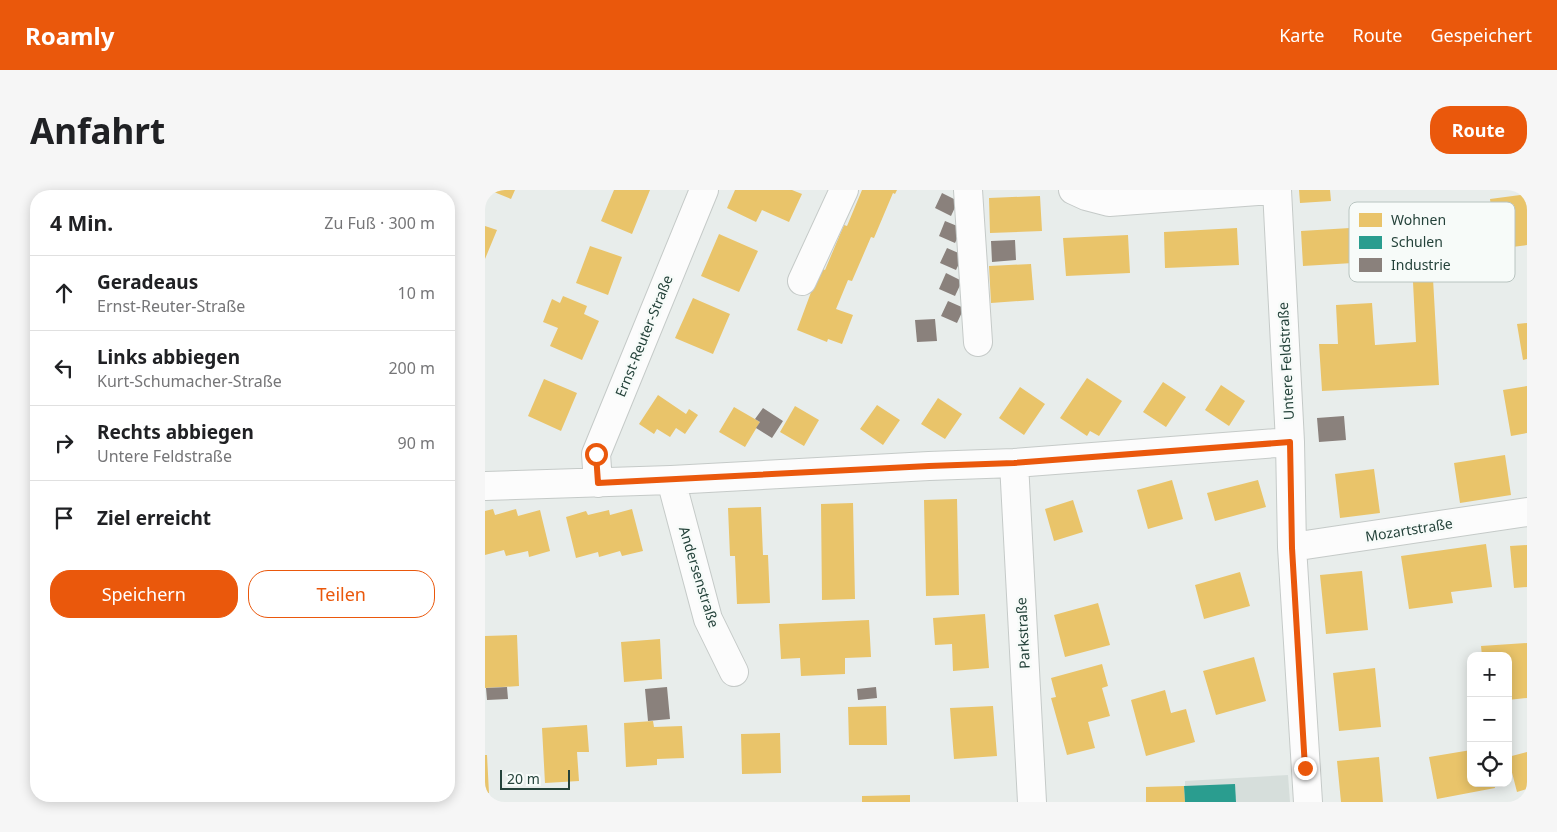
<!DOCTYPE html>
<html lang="de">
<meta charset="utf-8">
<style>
body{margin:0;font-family:"Noto Sans",sans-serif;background:#f6f6f6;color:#202124}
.controls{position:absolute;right:15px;bottom:15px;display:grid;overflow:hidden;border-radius:10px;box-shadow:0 2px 12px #0003}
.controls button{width:45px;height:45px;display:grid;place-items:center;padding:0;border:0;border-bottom:1px solid #e0e0e0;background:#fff;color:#202124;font:25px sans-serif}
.scale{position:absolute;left:15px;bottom:12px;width:70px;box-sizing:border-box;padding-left:5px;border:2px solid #24423a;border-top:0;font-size:14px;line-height:18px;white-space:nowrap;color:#24423a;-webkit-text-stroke:4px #f7fbf9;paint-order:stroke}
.stop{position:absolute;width:15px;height:15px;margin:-11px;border:4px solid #ea580c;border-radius:50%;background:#fff}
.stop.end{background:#ea580c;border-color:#fff;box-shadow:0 1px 5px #0008}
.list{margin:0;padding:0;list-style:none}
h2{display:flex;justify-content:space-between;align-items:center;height:65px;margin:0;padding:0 20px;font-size:21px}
h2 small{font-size:16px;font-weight:400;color:#757577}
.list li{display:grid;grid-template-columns:32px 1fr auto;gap:15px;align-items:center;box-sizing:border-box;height:75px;padding:0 20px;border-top:1px solid #e0e0e0}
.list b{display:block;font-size:19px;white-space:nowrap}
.list p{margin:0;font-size:16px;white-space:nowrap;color:#757577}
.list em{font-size:16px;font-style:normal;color:#757577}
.actions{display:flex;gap:10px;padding:15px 20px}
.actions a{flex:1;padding:11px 0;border:1px solid #ea580c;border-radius:20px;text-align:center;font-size:18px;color:#ea580c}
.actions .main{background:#ea580c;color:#fff}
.icon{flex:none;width:28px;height:28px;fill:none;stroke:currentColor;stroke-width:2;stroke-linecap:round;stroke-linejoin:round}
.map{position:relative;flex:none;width:1042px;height:612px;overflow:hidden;border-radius:20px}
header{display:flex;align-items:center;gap:30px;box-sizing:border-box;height:70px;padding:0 25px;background:#ea580c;color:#fff}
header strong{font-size:24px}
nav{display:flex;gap:28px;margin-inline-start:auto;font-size:18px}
.intro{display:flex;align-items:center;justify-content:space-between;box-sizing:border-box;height:120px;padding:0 30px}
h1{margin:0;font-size:35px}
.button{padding:12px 22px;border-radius:20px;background:#ea580c;color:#fff;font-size:18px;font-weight:700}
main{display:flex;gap:30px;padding:0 30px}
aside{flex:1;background:#fff;border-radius:20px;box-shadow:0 2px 12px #0003}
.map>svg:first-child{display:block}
.built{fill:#d6dedb}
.homes{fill:#e9c46a}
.schools{fill:#2a9d8f}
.industry{fill:#8a817c}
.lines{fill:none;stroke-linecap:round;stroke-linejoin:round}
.minor-casing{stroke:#c5cac8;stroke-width:30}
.minor{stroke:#fcfcfc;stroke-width:28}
.route{stroke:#ea580c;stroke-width:6}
.labels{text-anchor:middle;stroke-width:5;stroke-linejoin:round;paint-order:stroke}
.street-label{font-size:14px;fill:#24423a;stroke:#f7fbf9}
.key{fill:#f7fbf9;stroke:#b8c4c0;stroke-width:1}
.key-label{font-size:14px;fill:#24423a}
</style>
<header>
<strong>Roamly</strong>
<nav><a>Karte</a><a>Route</a><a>Gespeichert</a></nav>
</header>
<div class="intro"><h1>Anfahrt</h1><a class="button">Route</a></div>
<main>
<aside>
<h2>4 Min.<small>Zu Fuß · 300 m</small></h2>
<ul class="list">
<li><svg class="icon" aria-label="ahead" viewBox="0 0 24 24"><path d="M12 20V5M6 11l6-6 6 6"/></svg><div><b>Geradeaus</b><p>Ernst-Reuter-Straße</p></div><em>10 m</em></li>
<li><svg class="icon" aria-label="left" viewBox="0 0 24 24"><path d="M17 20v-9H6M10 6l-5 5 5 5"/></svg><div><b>Links abbiegen</b><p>Kurt-Schumacher-Straße</p></div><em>200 m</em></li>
<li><svg class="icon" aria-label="right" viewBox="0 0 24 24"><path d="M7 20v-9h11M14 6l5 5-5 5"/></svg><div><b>Rechts abbiegen</b><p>Untere Feldstraße</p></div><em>90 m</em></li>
<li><svg class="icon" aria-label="arrive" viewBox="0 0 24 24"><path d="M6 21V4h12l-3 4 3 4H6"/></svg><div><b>Ziel erreicht</b></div></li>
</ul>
<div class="actions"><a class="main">Speichern</a><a>Teilen</a></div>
</aside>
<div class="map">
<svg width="1042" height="612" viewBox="0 0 1042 612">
<rect width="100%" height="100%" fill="#e8edeb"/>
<path class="built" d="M803 585 805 612H700V591Z"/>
<path class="homes" d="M4 0H30L26 9Z
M129 0H165L147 44 116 31Z
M250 0H307L317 4 304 32 277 20 271 32 242 18Z
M377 0H412L410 4 408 3 389 48 386 47 367 91 363 90 351 119 368 125 357 154 343 149 342 152 312 140 335 78 340 80 359 35 362 36Z
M814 0H845L846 11 815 13Z
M1042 4V55L1011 59 1005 9Z
M555 6 557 41 505 43 504 8Z
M0 36 12 40 0 69Z
M752 38 754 75 680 78 679 42Z
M865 38 868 73 818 76 816 41Z
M234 44 273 61 254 102 216 86Z
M643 45 645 83 581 86 578 48Z
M105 56 137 67 123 105 91 93Z
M947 71 954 195 837 201 834 154H853L851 115 887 113 890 155 931 152 927 72Z
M546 74 549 110 506 113 504 76Z
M78 106 102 116 99 124 114 131 97 170 65 156 73 138 58 132 67 109 75 113Z
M208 108 245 124 228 164 190 148Z
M1042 133V169L1038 170 1032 134Z
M602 188 637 211 614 246 605 241 602 246 575 228Z
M59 189 92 203 76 241 43 226Z
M678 192 701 207 681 237 658 222Z
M736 195 760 211 744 236 720 220Z
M1042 196V243L1026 246 1018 200Z
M535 197 560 214 539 245 514 228Z
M173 205 201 224 204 219 213 225 200 244 191 238 185 247 172 239 169 244 154 234Z
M453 208 477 224 460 249 436 234Z
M392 215 415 230 398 255 375 239Z
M310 216 334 230 319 256 295 242Z
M249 217 275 232 260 257 234 242Z
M1020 265 1026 305 975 313 969 273Z
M889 279 895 323 855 328 850 284Z
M687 290 698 329 663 339 652 300Z
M773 290 781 317 730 331 722 303Z
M472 309 474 405 441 406 439 310Z
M588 310 598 342 569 351 560 319Z
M368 313 370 409 337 410 336 314Z
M276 317 278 365H283L285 413 252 414 250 366H245L243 318Z
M8 319 10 325 31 319 33 326 55 320 65 361 44 367 43 361 21 366 19 360 0 365V321Z
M147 319 158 361 137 366 135 361 114 367 113 362 91 368 81 327 101 321 103 325 124 320 125 325Z
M1001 354 1007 397 966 402 968 413 924 419 916 366Z
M1042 355V397L1029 398 1025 356Z
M877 381 883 440 841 444 835 385Z
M755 382 765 416 719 429 710 395Z
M613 413 625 455 580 467 569 425Z
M500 424 504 478 468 481 467 454 450 455 448 428Z
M384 430 386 467 360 468V484L316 486 315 468 296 469 294 434Z
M32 445 34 496 0 498V446Z
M175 449 177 489 139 492 136 452Z
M1042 453V508L1023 510V466H997L996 456Z
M769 467 781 511 731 525 718 481Z
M617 474 623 496 617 498 625 526 603 532 610 558 582 565 566 508 571 507 566 488Z
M890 478 896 537 854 541 848 483Z
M680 500 686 523 701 519 710 552 661 566 646 510Z
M401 516 402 555H364L363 517Z
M508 516 512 566 469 569 465 518Z
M168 531 169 537 197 536 199 568 172 569V575L141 577 139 533Z
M102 535 104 562H92L94 591 60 593 57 538Z
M295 543 296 583 257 584 256 544Z
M986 560V593H1009L1010 598 952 609 944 567Z
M1042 562V599L1032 602 1023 567Z
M0 565H2L4 603H0Z
M894 567 898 612H856L852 571Z
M699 596 700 612H661V597Z
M425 605V612H377V606Z"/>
<path class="schools" d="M750 594 751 612H700L699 596Z"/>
<path class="industry" d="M457 3 473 11 466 26 450 18Z
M460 31 477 38 470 53 454 46Z
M530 50 531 70 507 72 506 51Z
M462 58 478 65 471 80 455 73Z
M461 83 477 91 470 106 454 99Z
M463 111 479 118 472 133 456 126Z
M450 129 452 151 432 152 430 130Z
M278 218 298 231 287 248 271 238 275 232 270 229Z
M859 226 861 250 834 252 832 228Z
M22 497 23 509 2 510 1 498Z
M182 497 185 529 163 531 160 499Z
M391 497 392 508 373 510 372 499Z"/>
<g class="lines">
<defs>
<path id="minor" d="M483 0 493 152
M588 0 601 6 624 12 786 0
M792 0 805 252 807 357 823 612
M317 91 359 0
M529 273 547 612
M186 290 223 429 249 482
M113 293 111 264 219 0
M0 296 186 290 444 276 529 273 805 252
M807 357 1042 322"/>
</defs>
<use href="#minor" class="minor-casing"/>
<use href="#minor" class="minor"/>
</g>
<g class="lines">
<path class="route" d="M111 264 113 293 444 276 529 273 805 252 807 358 820 578"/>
</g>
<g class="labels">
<g class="street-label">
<text transform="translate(159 146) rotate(-68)" y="5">Ernst-Reuter-Straße</text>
<text transform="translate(801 171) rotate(-93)" y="5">Untere Feldstraße</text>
<text transform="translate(924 340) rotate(-9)" y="5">Mozartstraße</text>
<text transform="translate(214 387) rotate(73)" y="5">Andersenstraße</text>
<text transform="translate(538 443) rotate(-93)" y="5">Parkstraße</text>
</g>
</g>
<rect x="864" y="12" width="166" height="80" rx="8" class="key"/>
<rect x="874" y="23" width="23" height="14" fill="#e9c46a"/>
<rect x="874" y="46" width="23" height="13" fill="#2a9d8f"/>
<rect x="874" y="68" width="23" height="14" fill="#8a817c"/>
<g class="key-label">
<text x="906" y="35">Wohnen</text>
<text x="906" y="57">Schulen</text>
<text x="906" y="80">Industrie</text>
</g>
</svg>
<div class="controls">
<button>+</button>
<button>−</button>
<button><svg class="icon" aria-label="locate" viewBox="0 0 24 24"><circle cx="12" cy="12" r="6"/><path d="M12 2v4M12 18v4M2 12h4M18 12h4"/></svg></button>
</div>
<div class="scale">20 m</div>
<div class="stop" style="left:111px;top:264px"></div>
<div class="stop end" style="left:820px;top:578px"></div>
</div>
</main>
